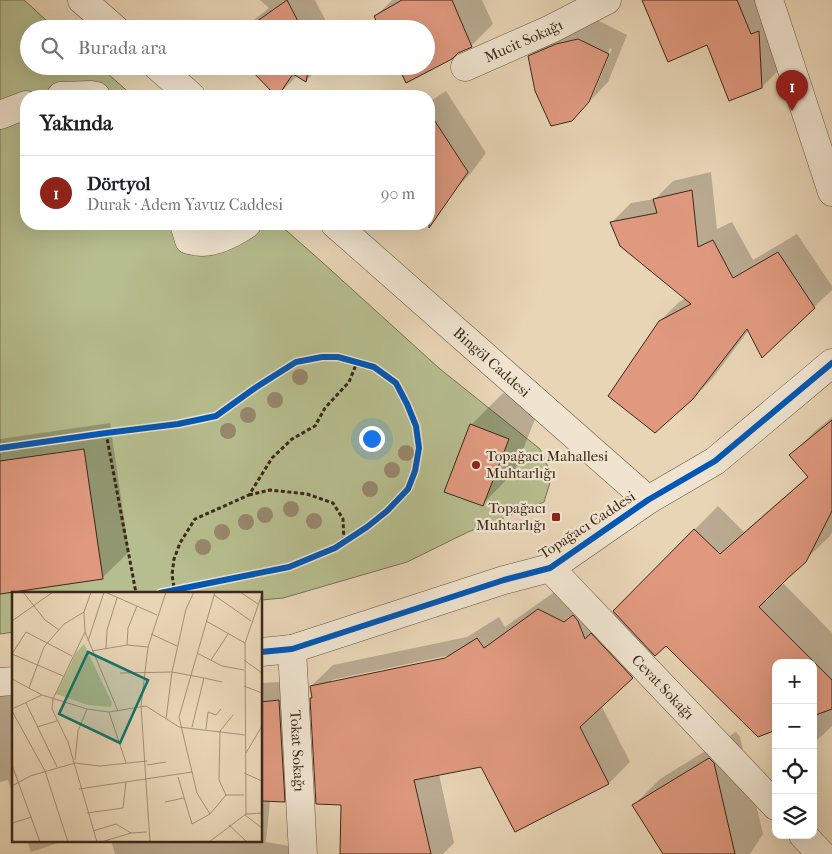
<!DOCTYPE html>
<html lang="tr">
<meta charset="utf-8">
<style>
body{margin:0;font-family:"IM FELL French Canon",serif;background:#f6f6f6;color:#202124}
.controls{position:absolute;right:15px;bottom:15px;display:grid;overflow:hidden;border-radius:10px;box-shadow:0 5px 20px #0002}
.controls button{width:45px;height:45px;display:grid;place-items:center;padding:0;border:0;border-bottom:1px solid #e0e0e0;background:#fff;color:#202124;font:25px sans-serif}
.you{position:absolute;left:371px;top:438px;width:18px;height:18px;margin:-12px;border:4px solid #fff;border-radius:50%;background:#1a73e8;box-shadow:0 0 0 8px #1a73e833}
.badge{display:grid;place-items:center;width:32px;height:32px;border-radius:50%;background:#8f2418;color:#fff;font-size:16px;font-weight:700}
.pin{position:absolute;translate:-50% -41px;filter:drop-shadow(0 1px 2px #0008)}
.pin::after{content:'';position:absolute;top:26px;width:18px;height:15px;background:inherit;clip-path:polygon(0 0,100% 0,50% 100%)}
.list{margin:0;padding:0;list-style:none}
h2{display:flex;justify-content:space-between;align-items:center;height:65px;margin:0;padding:0 20px;font-size:21px}
h2 small{font-size:16px;font-weight:400;color:#757577}
.list li{display:grid;grid-template-columns:32px 1fr auto;gap:15px;align-items:center;box-sizing:border-box;height:75px;padding:0 20px;border-top:1px solid #e0e0e0}
.list b{display:block;font-size:19px;white-space:nowrap}
.list p{margin:0;font-size:16px;white-space:nowrap;color:#757577}
.list em{font-size:16px;font-style:normal;color:#757577}
.icon{flex:none;width:28px;height:28px;fill:none;stroke:currentColor;stroke-width:2;stroke-linecap:round;stroke-linejoin:round}
.map{position:relative;flex:none;width:832px;height:854px;overflow:hidden}
.search{position:absolute;background:#fff;box-shadow:0 5px 20px #0002;left:20px;top:20px;width:415px;height:55px;display:flex;align-items:center;gap:12px;box-sizing:border-box;padding:0 18px;border-radius:28px;color:#757577;font-size:19px}
.panel{position:absolute;background:#fff;box-shadow:0 5px 20px #0002;left:20px;top:90px;width:415px;height:140px;border-radius:20px}
.map>svg:first-child{display:block}
.green{fill:#b6bd8e;stroke:#797353}
.shadow{fill:#0003;fill-rule:evenodd}
.building{fill:#e0997f;stroke:#3c2918}
.lines{fill:none;stroke-linecap:round;stroke-linejoin:round}
.minor-casing{stroke:#675440;stroke-width:29}
.path{stroke:#3c2918;stroke-width:3;stroke-dasharray:4 2.5;stroke-linecap:butt}
.minor{stroke:#f0e4d0;stroke-width:28}
.cycleway-casing{stroke:#f0e4d0;stroke-width:9}
.cycleway{stroke:#0057b8;stroke-width:6}
.tree{fill:#97876c}
.poi-dot{fill:#8f2418;stroke:#f0e4d0;stroke-width:2}
.labels{text-anchor:middle;stroke-width:4.5;stroke-linejoin:round;paint-order:stroke}
.street-label{font-size:15px;fill:#3c2918;stroke:#f0e4d0}
.poi-label{font-size:15px;fill:#3c2918;stroke:#f0e4d0;text-anchor:start}
.inset-road{fill:none;stroke:#a39077;stroke-width:1}
.view{fill:#0f766e;fill-opacity:0.15;stroke:#0f766e;stroke-width:2.5}
.inset-edge{fill:none;stroke:#3c2918;stroke-width:2.5}
</style>
<div class="map">
<svg width="832" height="854" viewBox="0 0 832 854">
<rect width="100%" height="100%" fill="#e8d5b6"/>
<filter id="stains"><feTurbulence type="fractalNoise" baseFrequency=".004" numOctaves="4"/><feColorMatrix values="0 0 0 0 .2 0 0 0 0 .09 0 0 0 0 .02 0 0 0 .5 -.17"/></filter>
<radialGradient id="worn" r=".72"><stop offset=".6" stop-color="#630" stop-opacity="0"/><stop offset="1" stop-color="#630" stop-opacity=".3"/></radialGradient>
<path class="green" d="M0 0H24L56 29H29V66H99L133 96H26V224H279L322 262 440 369 540 449 552 476 544 502 468 532 407 562 283 598 261 600V593H14V632L0 634Z"/>
<path class="shadow" d="M260 0H315L330 29H242L269 8Z
M392 0H482L493 24 471 46 426 66V29L376 16Z
M643 0H767L783 66 762 87 708 44Z
M597 20 627 35 608 82 591 100 612 49 610 48 587 103 529 57 548 38Z
M249 66H320L306 81 297 76 277 96Z
M446 91 486 153 471 173 452 193 429 204V102Z
M711 172 717 229 732 222 753 260 797 234 832 286V290L814 307 749 330 712 379 692 399 660 321 679 302 686 298 612 222 631 203 655 199 673 181Z
M503 393 540 407 514 472 482 505 471 425Z
M832 417V532L829 537 782 582 832 633V726L813 744V663L666 644 655 654 601 705 630 762 609 783 515 831 482 766 439 774 454 843 443 854H341L343 764 313 697 311 686 333 665 467 637 499 617 505 627 560 588 586 601 595 595 600 599 606 619 718 506 744 532 808 476 791 455 815 431ZM451 655V658L331 683V680Z
M110 423 129 552 102 578 0 593V439Z
M299 681 305 781 284 801H270L266 842 295 847 291 854H115L111 840H261V683Z
M14 695V797L8 780 0 782V696Z
M736 732 740 737 763 834 750 854H665L634 805 660 779Z
M27 840H67L31 852Z"/>
<path class="building" d="M287 0 302 29H246Z
M402 0H452L472 47 458 53 452 59 406 83 398 66H426V29H380L374 16Z
M642 0H737L751 34 759 31 762 88 729 101 707 45 668 62Z
M578 39 609 54 589 102 572 121 551 126 535 91 528 56 556 44Z
M247 66H309L306 82 293 74 278 96H276Z
M429 112 468 172 429 228Z
M692 190 698 247 713 240 733 278 778 252 815 308 762 358 747 329 693 399 655 433 608 396 659 321 691 304 620 246 610 222 657 213 653 199Z
M832 420V511L806 562 788 578 759 607 832 680V709L813 716V663H776V730L758 737 666 646 655 656 613 611 694 529 720 554 808 477 789 455Z
M470 424 509 439 483 506 444 492Z
M84 449 103 579 0 594V461Z
M538 609 564 622 573 615 578 621 585 639 591 633 633 678 580 727 609 784 515 832 481 767 414 780 431 854H340L341 805 316 804 310 698H312L310 686 445 658 477 638 484 648Z
M279 700 285 802 261 801V702Z
M709 758 714 763 735 854H663L632 805Z"/>
<g class="lines">
<defs>
<g id="minor">
<path d="M82 0 115 29"/>
<path d="M769 0 832 192"/>
<path d="M157 66 191 96"/>
<path id="s1" d="M465 67 551 29 607 0"/>
<path d="M61 96 91 95 96 96"/>
<path d="M0 115 26 105"/>
<path d="M184 224 189 240C193 241 198 242 202 242 216 242 235 232 247 224"/>
<path id="s2" d="M335 224 648 500"/>
<path id="s3" d="M550 568 776 806"/>
<path id="s4" d="M292 649 303 854"/>
<path d="M261 652 292 649 504 580 550 568 648 500 715 461 832 363"/>
<path d="M0 682 14 681"/>
<path d="M803 835 821 854"/>
</g>
</defs>
<use href="#minor" class="minor-casing"/>
<path class="path" d="M106 433 136 593
M249 495 270 490 307 494 333 503 343 519 344 543
M175 593 172 575 174 559 180 543 195 519 249 495 272 458 292 439 315 426 325 408 349 382 357 362"/>
<use href="#minor" class="minor"/>
<defs>
<path id="cycleway" d="M0 448 106 433 178 424 216 416 255 388 296 362 322 357H338L374 367 396 383 407 404 416 426 419 448 415 471 408 489 387 511 367 527 335 548 289 567 160 593
M261 652 292 649 504 580 550 568 648 500 715 461 832 363"/>
</defs>
<use href="#cycleway" class="cycleway-casing"/>
<use href="#cycleway" class="cycleway"/>
</g>
<g class="tree">
<circle cx="300" cy="377" r="8"/>
<circle cx="275" cy="400" r="8"/>
<circle cx="248" cy="415" r="8"/>
<circle cx="228" cy="431" r="8"/>
<circle cx="406" cy="453" r="8"/>
<circle cx="392" cy="470" r="8"/>
<circle cx="370" cy="489" r="8"/>
<circle cx="291" cy="509" r="8"/>
<circle cx="265" cy="515" r="8"/>
<circle cx="314" cy="521" r="8"/>
<circle cx="246" cy="522" r="8"/>
<circle cx="222" cy="532" r="8"/>
<circle cx="203" cy="547" r="8"/>
</g>
<g class="poi-dot">
<circle cx="476" cy="465" r="5"/>
<rect x="551" y="512" width="10" height="10" rx="2.5"/>
</g>
<g class="labels">
<g class="street-label">
<text dy="5" stroke="none"><textPath href="#s1" startOffset="64">Mucit Sokağı</textPath></text>
<text dy="5" stroke="none"><textPath href="#s2" startOffset="209">Bingöl Caddesi</textPath></text>
<text transform="translate(587 525) rotate(-33)" y="5">Topağacı Caddesi</text>
<text dy="5" stroke="none"><textPath href="#s3" startOffset="164">Cevat Sokağı</textPath></text>
<text dy="5" stroke="none"><textPath href="#s4" startOffset="102">Tokat Sokağı</textPath></text>
</g>
<g class="poi-label">
<text x="486" y="461">Topağacı Mahallesi<tspan x="486" dy="17">Muhtarlığı</tspan></text>
<text x="546" y="513" text-anchor="end">Topağacı<tspan x="546" dy="17">Muhtarlığı</tspan></text>
</g>
</g>
<g transform="translate(12 592)">
<rect width="250" height="250" fill="#e8d5b6"/>
<path d="M72 52 100 111 99 115 76 113 44 102 64 61Z" fill="#b6bd8e"/>
<path class="inset-road" d="M11 0 33 28 47 38M79 0 72 20 73 40 106 119M93 0 145 23M228 0 246 12M202 3 239 29M0 29 41 0M194 29 233 51M73 40 41 107 40 117 56 150 85 250M139 42 165 54M76 49 92 0M115 53 116 36 125 14M94 56 95 38 105 6M80 59 115 53 136 55M185 61 210 74 232 78M199 68 216 42M232 68 250 81M108 81 160 80 174 17 182 0M51 84 0 62 14 40 60 64M192 86 210 90M0 87 30 103 75 117 97 120 134 114 167 135 233 143M232 94 250 101M17 96 32 55 52 32 72 20M14 111 45 175M0 117 30 103M0 119 33 179 56 250M97 120 114 171M221 123 208 139 207 188 214 203H232M154 127 160 80 192 86 180 135M25 135 45 129M194 137 196 120 204 123 209 117M234 161 250 134M63 168 66 139 75 117M0 173 28 250M135 173 154 170M232 181 250 189M166 185 180 232 198 222 214 203M0 194 18 184 63 171 88 174 135 169M67 197 180 180M153 210 172 206M75 221 111 216 114 190M198 222 185 201 167 125 203 0M234 222 233 51 250 2M233 223 250 236M0 231 20 225M217 233 235 250M81 239 104 232 119 241 135 240M89 250 119 241M138 250 129 114 136 55 154 0M197 250 234 222 250 221"/>
<path class="view" d="M76 60 136 88 108 151 47 122Z"/>
<rect width="250" height="250" class="inset-edge"/>
</g>
<rect width="100%" height="100%" filter="url(#stains)"/>
<rect width="100%" height="100%" fill="url(#worn)"/>
</svg>
<div class="controls">
<button>+</button>
<button>−</button>
<button><svg class="icon" aria-label="locate" viewBox="0 0 24 24"><circle cx="12" cy="12" r="6"/><path d="M12 2v4M12 18v4M2 12h4M18 12h4"/></svg></button>
<button><svg class="icon" aria-label="layers" viewBox="0 0 24 24"><path d="M12 4l9 5-9 5-9-5zM3 14l9 5 9-5"/></svg></button>
</div>
<div class="you"></div>
<div class="pin badge" style="left:792px;top:111px">1</div>
<div class="search"><svg class="icon" aria-label="search" viewBox="0 0 24 24"><circle cx="10" cy="10" r="6"/><path d="M15 15l6 6"/></svg>Burada ara</div>
<section class="panel">
<h2>Yakında<small></small></h2>
<ul class="list">
<li><span class="badge">1</span><div><b>Dörtyol</b><p>Durak · Adem Yavuz Caddesi</p></div><em>90 m</em></li>
</ul>
</section>
</div>
